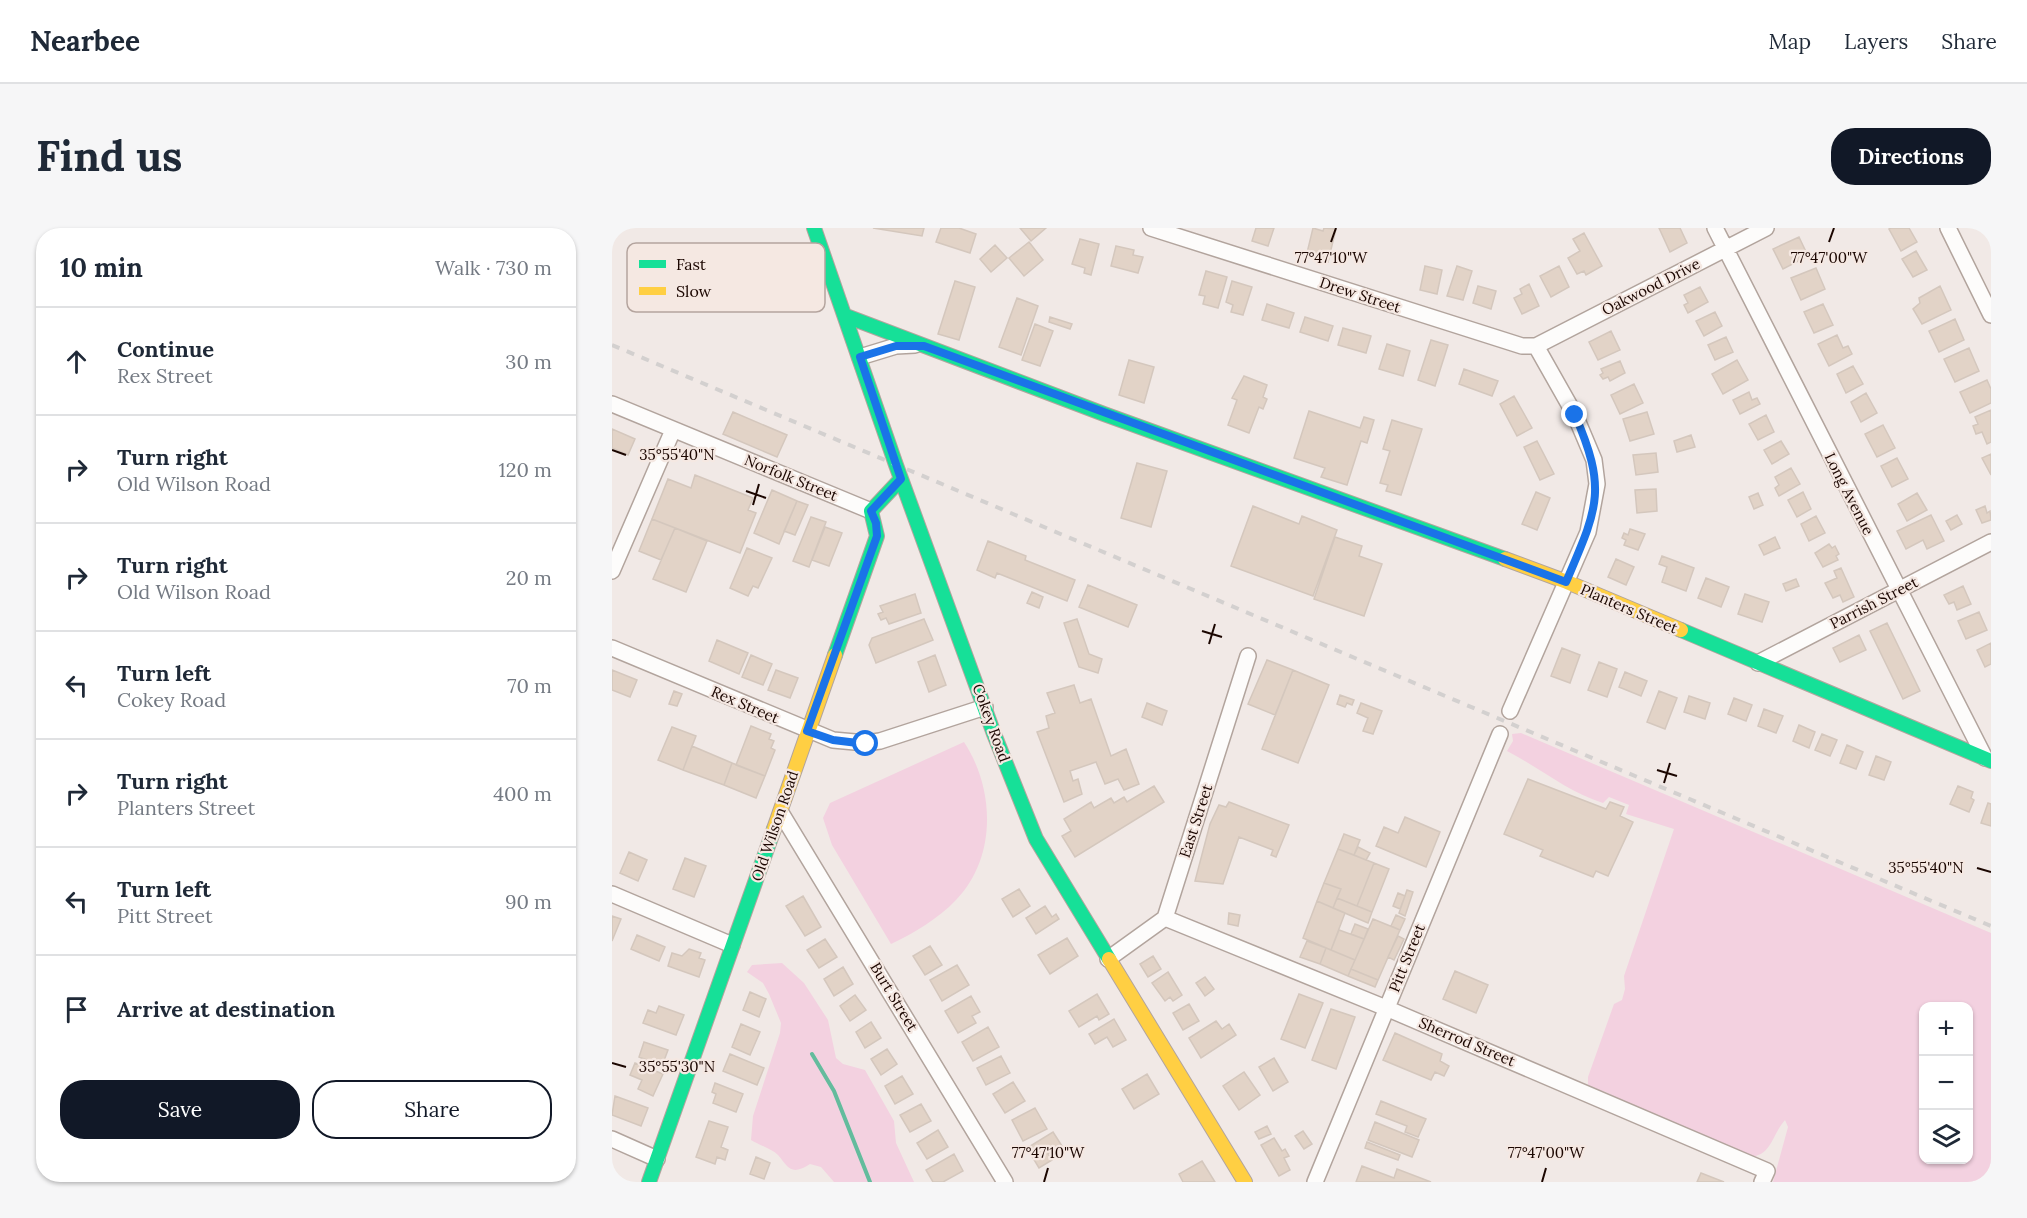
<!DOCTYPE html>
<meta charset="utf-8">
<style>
body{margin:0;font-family:Lora,serif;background:#f6f6f7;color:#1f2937}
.controls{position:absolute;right:18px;bottom:18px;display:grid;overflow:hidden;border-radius:12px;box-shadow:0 2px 4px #0004}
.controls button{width:54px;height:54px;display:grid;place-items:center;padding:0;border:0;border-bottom:2px solid #e0e1e3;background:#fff;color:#1f2937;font:30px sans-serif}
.stop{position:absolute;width:18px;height:18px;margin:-14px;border:4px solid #1a73e8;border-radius:50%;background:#fff}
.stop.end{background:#1a73e8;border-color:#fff;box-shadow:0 2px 6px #0008}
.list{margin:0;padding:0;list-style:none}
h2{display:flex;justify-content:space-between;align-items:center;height:78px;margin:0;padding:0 24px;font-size:26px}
h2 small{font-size:20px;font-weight:400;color:#747a83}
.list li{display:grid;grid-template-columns:39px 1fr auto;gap:18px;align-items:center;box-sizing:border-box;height:108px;padding:0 24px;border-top:2px solid #e0e1e3}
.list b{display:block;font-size:22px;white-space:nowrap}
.list p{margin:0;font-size:20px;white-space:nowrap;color:#747a83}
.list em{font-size:20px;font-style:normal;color:#747a83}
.actions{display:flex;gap:12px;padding:18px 24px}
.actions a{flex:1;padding:14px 0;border:2px solid #111827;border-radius:24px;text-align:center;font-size:21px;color:#111827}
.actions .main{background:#111827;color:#fff}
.icon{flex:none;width:33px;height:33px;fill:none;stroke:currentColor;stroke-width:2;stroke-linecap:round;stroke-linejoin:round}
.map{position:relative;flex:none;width:1379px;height:954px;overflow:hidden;border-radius:24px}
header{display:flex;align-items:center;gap:36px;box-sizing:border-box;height:84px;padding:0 30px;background:#fff;border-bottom:2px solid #e0e1e3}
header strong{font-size:28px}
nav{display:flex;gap:33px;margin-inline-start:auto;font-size:21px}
.intro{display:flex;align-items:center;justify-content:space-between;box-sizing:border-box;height:144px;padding:0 36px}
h1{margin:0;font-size:42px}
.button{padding:15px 27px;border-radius:24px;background:#111827;color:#fff;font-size:21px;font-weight:700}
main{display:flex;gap:36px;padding:0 36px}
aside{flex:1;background:#fff;border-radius:24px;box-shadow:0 2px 4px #0004}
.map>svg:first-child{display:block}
.green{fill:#f3d1e0;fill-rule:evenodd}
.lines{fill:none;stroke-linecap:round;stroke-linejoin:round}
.stream{stroke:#63bc9d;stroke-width:4}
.building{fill:#e2d3c7;stroke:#d4c7bd;stroke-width:1.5}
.street-casing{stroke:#b2a49d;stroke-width:18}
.fast-casing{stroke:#b2a49d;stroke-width:16}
.slow-casing{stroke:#b2a49d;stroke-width:16}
.street{stroke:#fdfcfb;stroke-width:15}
.fast{stroke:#16e098;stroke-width:14}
.slow{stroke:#ffcf43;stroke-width:14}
.rail{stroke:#d3d0cf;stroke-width:4;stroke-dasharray:8 8;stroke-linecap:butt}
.route{stroke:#1a73e8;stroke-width:8}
.ticks{fill:none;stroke:#1b0600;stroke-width:2}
.labels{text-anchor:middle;stroke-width:4.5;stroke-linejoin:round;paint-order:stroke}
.street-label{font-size:15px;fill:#1b0600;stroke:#f5e8e2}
.key{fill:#f5e8e2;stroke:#b4a49e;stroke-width:1.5}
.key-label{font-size:16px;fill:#1b0600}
.ticks-label{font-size:15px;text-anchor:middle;fill:#1b0600;stroke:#f5e8e2;stroke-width:4.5;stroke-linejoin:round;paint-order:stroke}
</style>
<header>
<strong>Nearbee</strong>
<nav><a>Map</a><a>Layers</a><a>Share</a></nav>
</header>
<div class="intro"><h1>Find us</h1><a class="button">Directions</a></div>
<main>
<aside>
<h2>10 min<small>Walk · 730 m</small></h2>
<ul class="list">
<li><svg class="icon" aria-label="ahead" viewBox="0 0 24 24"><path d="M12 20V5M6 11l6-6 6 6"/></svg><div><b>Continue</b><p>Rex Street</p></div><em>30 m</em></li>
<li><svg class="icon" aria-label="right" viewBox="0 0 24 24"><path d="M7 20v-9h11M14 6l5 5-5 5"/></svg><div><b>Turn right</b><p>Old Wilson Road</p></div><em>120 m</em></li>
<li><svg class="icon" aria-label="right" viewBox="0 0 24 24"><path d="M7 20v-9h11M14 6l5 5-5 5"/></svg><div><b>Turn right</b><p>Old Wilson Road</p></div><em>20 m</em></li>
<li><svg class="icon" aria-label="left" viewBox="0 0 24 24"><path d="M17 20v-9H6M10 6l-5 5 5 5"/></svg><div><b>Turn left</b><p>Cokey Road</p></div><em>70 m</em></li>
<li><svg class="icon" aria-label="right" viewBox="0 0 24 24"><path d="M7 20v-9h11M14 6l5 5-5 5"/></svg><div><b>Turn right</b><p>Planters Street</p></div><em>400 m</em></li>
<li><svg class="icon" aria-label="left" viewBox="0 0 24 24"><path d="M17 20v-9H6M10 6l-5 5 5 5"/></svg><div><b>Turn left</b><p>Pitt Street</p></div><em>90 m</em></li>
<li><svg class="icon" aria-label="arrive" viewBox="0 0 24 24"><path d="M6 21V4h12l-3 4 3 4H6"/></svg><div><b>Arrive at destination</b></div></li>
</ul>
<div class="actions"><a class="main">Save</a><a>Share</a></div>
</aside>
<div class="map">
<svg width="1379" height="954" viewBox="0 0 1379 954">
<rect width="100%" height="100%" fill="#f1e9e6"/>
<path class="green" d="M909 505 1379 705V954H1161L1176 899 1173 892C1159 908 1159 932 1133 928L1015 876 994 864 976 859V849L1002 776 1010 772 1013 761 1012 748 1062 601 1014 586 1017 577 997 569 991 575C956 564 928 540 895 523L901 513 900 506ZM1312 778H1356V932H1312Z
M352 514C383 561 385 630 344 672 326 691 302 705 279 716L220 617 211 590 218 575Z
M170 735 192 755 216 792 224 830 231 836 253 842 282 893 284 915 302 954H222L209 939 198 936C179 948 177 940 166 927 160 921 147 917 139 912L141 888 168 805 169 795 157 766 151 755 135 744 140 737Z"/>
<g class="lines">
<path class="stream" d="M200 826 222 863 258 954"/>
</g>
<path class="building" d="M261 0H312L310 8Z
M329 0H347L364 6 358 25 324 14Z
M408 0H434L419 13Z
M644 0H662L656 18 640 13Z
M701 0 711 3 712 0 724 1 716 34 694 29Z
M1047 0H1068L1075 15 1058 24Z
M1279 0H1297L1305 14 1289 23 1277 1Z
M972 5 990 38 974 47 972 43 965 46 956 30 968 23 961 11Z
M1187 9 1196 28 1171 41 1161 21Z
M468 11 487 16 479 47 472 45 473 40 460 36Z
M417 14 431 32 412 48 397 30Z
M383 17 395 30 379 44 368 31Z
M504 18 522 22 521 27 531 29 526 45 499 38Z
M1304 23 1315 42 1301 49 1290 31Z
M813 38 830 42 825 66 808 62Z
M845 38 860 43 851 72 835 68Z
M947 38 957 59 939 69 928 48Z
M1204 40 1213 61 1189 72 1179 50Z
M594 43 615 49 606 80 591 76 593 68 587 67Z
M343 53 363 59 347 112 326 106Z
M620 53 640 59 631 87 619 84 621 77 614 74Z
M917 56 927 78 910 86 902 70 910 66 908 61Z
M866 58 884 63 879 81 861 75Z
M1328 58 1339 82 1310 96 1301 81 1308 75 1307 70Z
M1088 59 1096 74 1076 85 1072 77 1076 75 1072 67Z
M405 70 426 78 409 127 387 119Z
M655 76 682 85 677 100 650 92Z
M1211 76 1221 97 1202 105 1192 84Z
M1103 84 1110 98 1092 108 1084 93Z
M438 89 460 96 458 101 437 94Z
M693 89 721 98 716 113 688 104Z
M1343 91 1352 112 1327 124 1317 103Z
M423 96 441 103 428 138 410 132Z
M731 100 759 108 754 125 726 117Z
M999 103 1008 122 986 132 977 114Z
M1225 107 1231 120 1236 118 1240 126 1217 138 1206 116Z
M1114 109 1121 124 1103 132 1096 117Z
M819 112 836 117 823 158 806 152Z
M775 116 798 123 791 148 767 141Z
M1357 120 1367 143 1343 154 1332 131Z
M517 132 542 139 532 175 507 167Z
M1125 132 1136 152 1111 166 1100 146Z
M1008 133 1013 145 998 153 996 149 991 151 988 147 991 145 989 141Z
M1241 138 1251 156 1234 165 1225 146Z
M852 141 886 153 880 168 847 156Z
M632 148 655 157 651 169 655 171 651 181 647 179 637 205 616 197 625 172 620 170Z
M1375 152 1379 161V175L1358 185 1348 164Z
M1022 156 1031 175 1008 186 999 167Z
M1137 164 1140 172 1145 170 1148 176 1128 186 1121 172Z
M1254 165 1265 185 1249 194 1239 174Z
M902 168 920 200 905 208 888 176Z
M1379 182V214L1375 216 1370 204 1364 206 1361 198 1366 196 1363 189Z
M697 183 748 200 752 189 762 192 755 215 749 213 735 257 709 249 713 240 682 230Z
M121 184 175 207 165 229 111 206Z
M1035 184 1042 206 1018 213 1011 191Z
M1154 187 1162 204 1146 212 1137 196Z
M780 192 810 201 789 267 774 263 776 257 768 255 778 223 771 221Z
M1271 197 1283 220 1265 229 1253 206Z
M0 201 23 211 16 227 0 220Z
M1079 207 1083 219 1065 224 1062 213Z
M925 213 942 246 928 252 912 219Z
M1169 213 1177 226 1160 236 1152 222Z
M1044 225 1046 244 1024 247 1021 227Z
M1379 226V247L1370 230Z
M1285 230 1296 251 1280 259 1269 238Z
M525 235 555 243 539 299 509 290Z
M1179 240 1188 256 1167 268 1163 260 1167 257 1163 249Z
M83 247 141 270 136 282 144 285 128 325 40 291 56 251 79 260Z
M1044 261 1045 283 1025 285 1023 262Z
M160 262 185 273 167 316 142 305Z
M924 264 938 270 925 302 910 296Z
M1191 264 1199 281 1185 289 1176 272Z
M1146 265 1151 277 1142 281 1137 269Z
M1305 265 1315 282 1295 293 1286 276Z
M185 273 196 277 183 307 172 303Z
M641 278 687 296 690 288 725 302 701 368 619 338Z
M1373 278 1375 285 1378 283 1379 292 1370 295 1364 282Z
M1319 287 1332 313 1315 321 1311 312 1294 321 1285 303Z
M1345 287 1350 296 1339 302 1334 293Z
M1204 288 1213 305 1197 313 1189 296Z
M199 289 214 294 197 339 181 333Z
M40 291 63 300 49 332 27 323Z
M213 299 230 305 217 338 200 332Z
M63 300 95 313 74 364 41 351Z
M1018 301 1033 306 1026 322 1012 317 1014 312 1010 310 1012 305 1016 307Z
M723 309 750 318 747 328 770 336 752 388 702 371Z
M1163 309 1168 320 1152 327 1147 317Z
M376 313 414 328 413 332 463 352 455 373 385 345 383 350 365 342Z
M1217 316 1220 320 1223 318 1227 326 1224 328 1226 332 1211 339 1203 325Z
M135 320 160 330 146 360 141 358 136 368 118 360Z
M1050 328 1082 340 1074 363 1050 354 1055 339 1047 336Z
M1004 331 1022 339 1014 357 996 349Z
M1229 340 1242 369 1231 374 1228 367 1221 370 1213 355 1225 350 1222 343Z
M1094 350 1117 359 1109 379 1086 370Z
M1184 351 1187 358 1174 363 1171 356Z
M476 357 525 377 516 399 467 379Z
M1351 358 1359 376 1345 382 1342 374 1337 376 1332 367Z
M420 364 431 369 427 380 415 375Z
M303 366 309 385 277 396 274 390 269 392 266 386 271 384 268 378Z
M1133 366 1157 374 1150 394 1126 386Z
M1367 384 1375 402 1354 411 1346 393Z
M312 391 321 412 264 435 257 417 260 410Z
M465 391 477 426 490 431 486 445 467 439 452 395Z
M1275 395 1308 463 1291 471 1258 403Z
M1247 407 1254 422 1228 434 1221 420Z
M105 412 136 425 127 446 97 433Z
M1379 415V436L1373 439 1365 422Z
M950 420 968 427 958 455 939 448Z
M139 427 160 436 151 457 130 449Z
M323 427 334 457 317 464 306 434Z
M655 432 681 442 663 487 636 476Z
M987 434 1005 441 995 469 976 462Z
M0 442 25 452 18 469 0 462Z
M164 442 186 450 178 470 156 462Z
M681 442 717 457 686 535 650 521Z
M1013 444 1035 453 1029 468 1007 459Z
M462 457 468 475 479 471 499 528 514 521 527 556 512 562 506 551 493 556 484 534 458 543 461 553 466 551 470 566 452 574 425 504 437 500 434 488 443 485 435 465Z
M62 463 70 466 65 478 57 476Z
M1047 463 1065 470 1053 501 1035 494Z
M728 467 742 472 740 477 735 475 733 479 725 476Z
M1077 468 1098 475 1093 491 1072 484Z
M1122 470 1140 477 1134 493 1116 486Z
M535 475 555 483 550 497 530 489Z
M749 475 770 483 761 506 751 503 756 490 745 485Z
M1152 481 1171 488 1164 505 1146 498Z
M1187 497 1203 504 1197 520 1181 513Z
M139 498 159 506 157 511 162 513 159 520 163 522 153 548 124 537Z
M60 499 84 508 71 542 46 532Z
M1210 506 1225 512 1218 528 1203 522Z
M1235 517 1251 524 1244 541 1228 535Z
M80 518 120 535 112 557 71 542Z
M1264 528 1279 534 1272 552 1257 547Z
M120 535 153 548 144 570 112 557Z
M916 551 994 581 998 574 1012 579 1008 588 1021 594 996 648 984 643 981 649 928 628 931 622 892 606Z
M542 558 552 574 463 629 450 608 459 603 452 591 479 574 482 580 499 570 502 575 512 569 515 574Z
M1346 558 1361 564 1359 570 1362 572 1357 584 1338 576Z
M617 574 677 597 664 629 659 627 661 622 627 609 611 656 583 653 598 596 607 577 614 579Z
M1376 575 1379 576V598L1369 595Z
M793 589 828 604 814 639 764 618 772 599 786 605Z
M732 606 748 612 742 627 726 621Z
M746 619 758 625 754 632 742 627Z
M726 621 762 635 745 678 725 670 729 661 712 655Z
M17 624 35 632 26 653 8 645Z
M73 630 94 638 82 669 61 661Z
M762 635 777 641 760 684 745 678Z
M712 655 729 661 721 680 705 673Z
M407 661 418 678 401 689 390 671Z
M795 662 801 664 793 688 787 685Z
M786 665 793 668 788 681 781 678Z
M191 668 209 699 193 708 174 678Z
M725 670 760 684 756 695 721 680Z
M705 673 733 685 719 722 691 710Z
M433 678 440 689 444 686 447 691 424 706 414 690Z
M617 685 628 687 626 698 616 696Z
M784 687 793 691 788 702 779 698Z
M0 688 9 691 0 713Z
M761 691 788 702 766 752 739 741Z
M743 696 756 701 752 711 739 706Z
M727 702 752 711 743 732 719 722Z
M25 707 53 719 47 733 19 721Z
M786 708 792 711 782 732 776 729Z
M455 710 466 728 438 746 426 727Z
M213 711 225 729 207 740 195 722Z
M695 713 714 720 708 736 688 729Z
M318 718 330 737 313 747 301 728Z
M714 720 743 732 736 748 708 736Z
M77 721 89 725 87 730 93 732 87 749 56 738 60 725 70 728Z
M541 728 549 741 536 749 528 736Z
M345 737 357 757 330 773 318 752Z
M231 739 241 756 222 768 212 751Z
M739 741 766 752 763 759 736 748Z
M843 743 876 757 864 785 831 771Z
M556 744 570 767 561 773 558 769 553 773 540 755Z
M593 749 602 761 593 768 584 755Z
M138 764 154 771 147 789 131 782Z
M485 766 497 786 487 792 485 788 467 799 457 783Z
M687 766 711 775 693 820 669 811Z
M243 767 254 782 238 793 228 778Z
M359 768 368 784 360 788 364 795 346 805 333 783Z
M577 776 587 793 571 802 561 785Z
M47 778 72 787 64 807 31 795 36 782 44 785Z
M719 781 743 789 724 841 700 832Z
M502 791 514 812 501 819 495 809 483 816 477 806Z
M604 793 610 801 617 796 624 807 589 830 577 810Z
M259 794 269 810 253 820 244 804Z
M129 796 148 804 138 827 120 819Z
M376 799 387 819 361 833 350 814Z
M783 805 830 826 828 833 837 838 832 848 823 844 819 852 771 832Z
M32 814 56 822 50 838 27 829Z
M275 821 285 836 269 847 259 831Z
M118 826 152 840 145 857 111 843Z
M389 828 398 845 374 857 365 840Z
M662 830 676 854 661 863 647 839Z
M23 835 51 846 41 868 26 861 30 852 18 847Z
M632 844 648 867 627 882 611 858Z
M535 846 547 866 522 881 510 861Z
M290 848 301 866 283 876 273 858Z
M401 854 413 873 393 885 381 866Z
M103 855 131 866 124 884 101 875 104 866 100 864Z
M3 868 36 880 29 898 0 887Z
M769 873 814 891 806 909 793 904 795 898 764 886Z
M309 876 319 893 298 904 288 887Z
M423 880 435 901 411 913 400 892Z
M97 893 116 899 109 919 116 922 113 932 105 929 103 936 84 929Z
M763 894 807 912 800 929 756 912Z
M655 898 659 906 647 911 643 904Z
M326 902 336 919 315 931 305 915Z
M691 903 700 916 692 921 683 908Z
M441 904 450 918 436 926 440 932 427 940 415 920Z
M662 910 670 923 673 921 677 928 672 930 678 942 667 948 649 917Z
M755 914 788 927 786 932 753 920Z
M342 926 351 943 331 954H321L314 942Z
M144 929 158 935 152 951 138 946Z
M590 933 603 954H571L567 946Z
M750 938 782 950 785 941 819 954H744Z
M1089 945 1112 954H1085Z"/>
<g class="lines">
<defs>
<path id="street" d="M539 0 910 118H924L1154 0
M1103 0 1373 530
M1336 0 1379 87
M248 129 284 118 303 117
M0 176 259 283
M0 343 61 202
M0 420 221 512 254 515 268 513 373 479
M1146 435 1379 314
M898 483 976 304 985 256 982 232 963 187 924 118
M169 585 393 954
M0 666 120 717
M553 690 774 780 1155 943 1150 954
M496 731 553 690 636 428
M0 911 45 931
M703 954 888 506"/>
<path id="fast" d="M202 0 284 237 382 506 424 611 497 731
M234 88 492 186 893 331
M1069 402 1379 533
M223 427 265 308 259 283 289 251
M37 954 162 601"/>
<path id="slow" d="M893 331 955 354 1069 402
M162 601 223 427
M497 731 633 954"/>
</defs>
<use href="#street" class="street-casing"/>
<use href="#fast" class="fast-casing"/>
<use href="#slow" class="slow-casing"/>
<use href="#street" class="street"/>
<use href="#fast" class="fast"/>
<use href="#slow" class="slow"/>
<path class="rail" d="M0 117 1379 698"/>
</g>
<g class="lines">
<path class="route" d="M254 516 221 512 195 503 265 308 264 295 259 283 289 251 248 129 284 118H312L954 354C985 281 996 263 963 187"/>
</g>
<path class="ticks" d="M719 14 724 0M1217 14 1222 0M0 222 14 227M134 263 154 270M141 277 147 256M590 403 610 409M597 416 603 396M1045 542 1065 548M1052 555 1058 535M1365 640 1379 644M0 835 14 839M432 954 436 940M930 954 934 940"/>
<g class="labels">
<g class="street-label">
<text transform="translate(1039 59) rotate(-27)" y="5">Oakwood Drive</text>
<text transform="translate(748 67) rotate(18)" y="5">Drew Street</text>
<text transform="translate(179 250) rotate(22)" y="5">Norfolk Street</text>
<text transform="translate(1237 266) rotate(63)" y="5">Long Avenue</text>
<text transform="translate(1262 375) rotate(-27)" y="5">Parrish Street</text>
<text transform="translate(1017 381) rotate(23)" y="5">Planters Street</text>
<text transform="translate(133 477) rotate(23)" y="5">Rex Street</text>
<text transform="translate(379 495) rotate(70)" y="5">Cokey Road</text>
<text transform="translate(584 593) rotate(-72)" y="5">East Street</text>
<text transform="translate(163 598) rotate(-71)" y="5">Old Wilson Road</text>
<text transform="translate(795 730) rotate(-68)" y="5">Pitt Street</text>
<text transform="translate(282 769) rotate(59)" y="5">Burt Street</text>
<text transform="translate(855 814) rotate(23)" y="5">Sherrod Street</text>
</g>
</g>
<rect x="15" y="15" width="198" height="69" rx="9" class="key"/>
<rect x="27" y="32" width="27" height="8" fill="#16e098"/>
<rect x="27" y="59" width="27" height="8" fill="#ffcf43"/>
<g class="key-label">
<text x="64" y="42">Fast</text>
<text x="64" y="69">Slow</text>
</g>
<g class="ticks-label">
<text x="719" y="35">77°47'10"W</text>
<text x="1217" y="35">77°47'00"W</text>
<text x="65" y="232">35°55'40"N</text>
<text x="1314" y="645">35°55'40"N</text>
<text x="65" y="844">35°55'30"N</text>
<text x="436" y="930">77°47'10"W</text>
<text x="934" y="930">77°47'00"W</text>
</g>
</svg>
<div class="controls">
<button>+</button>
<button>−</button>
<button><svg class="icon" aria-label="layers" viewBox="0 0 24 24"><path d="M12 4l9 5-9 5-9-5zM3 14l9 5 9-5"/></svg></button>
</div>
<div class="stop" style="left:254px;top:516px"></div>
<div class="stop end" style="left:963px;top:187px"></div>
</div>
</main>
